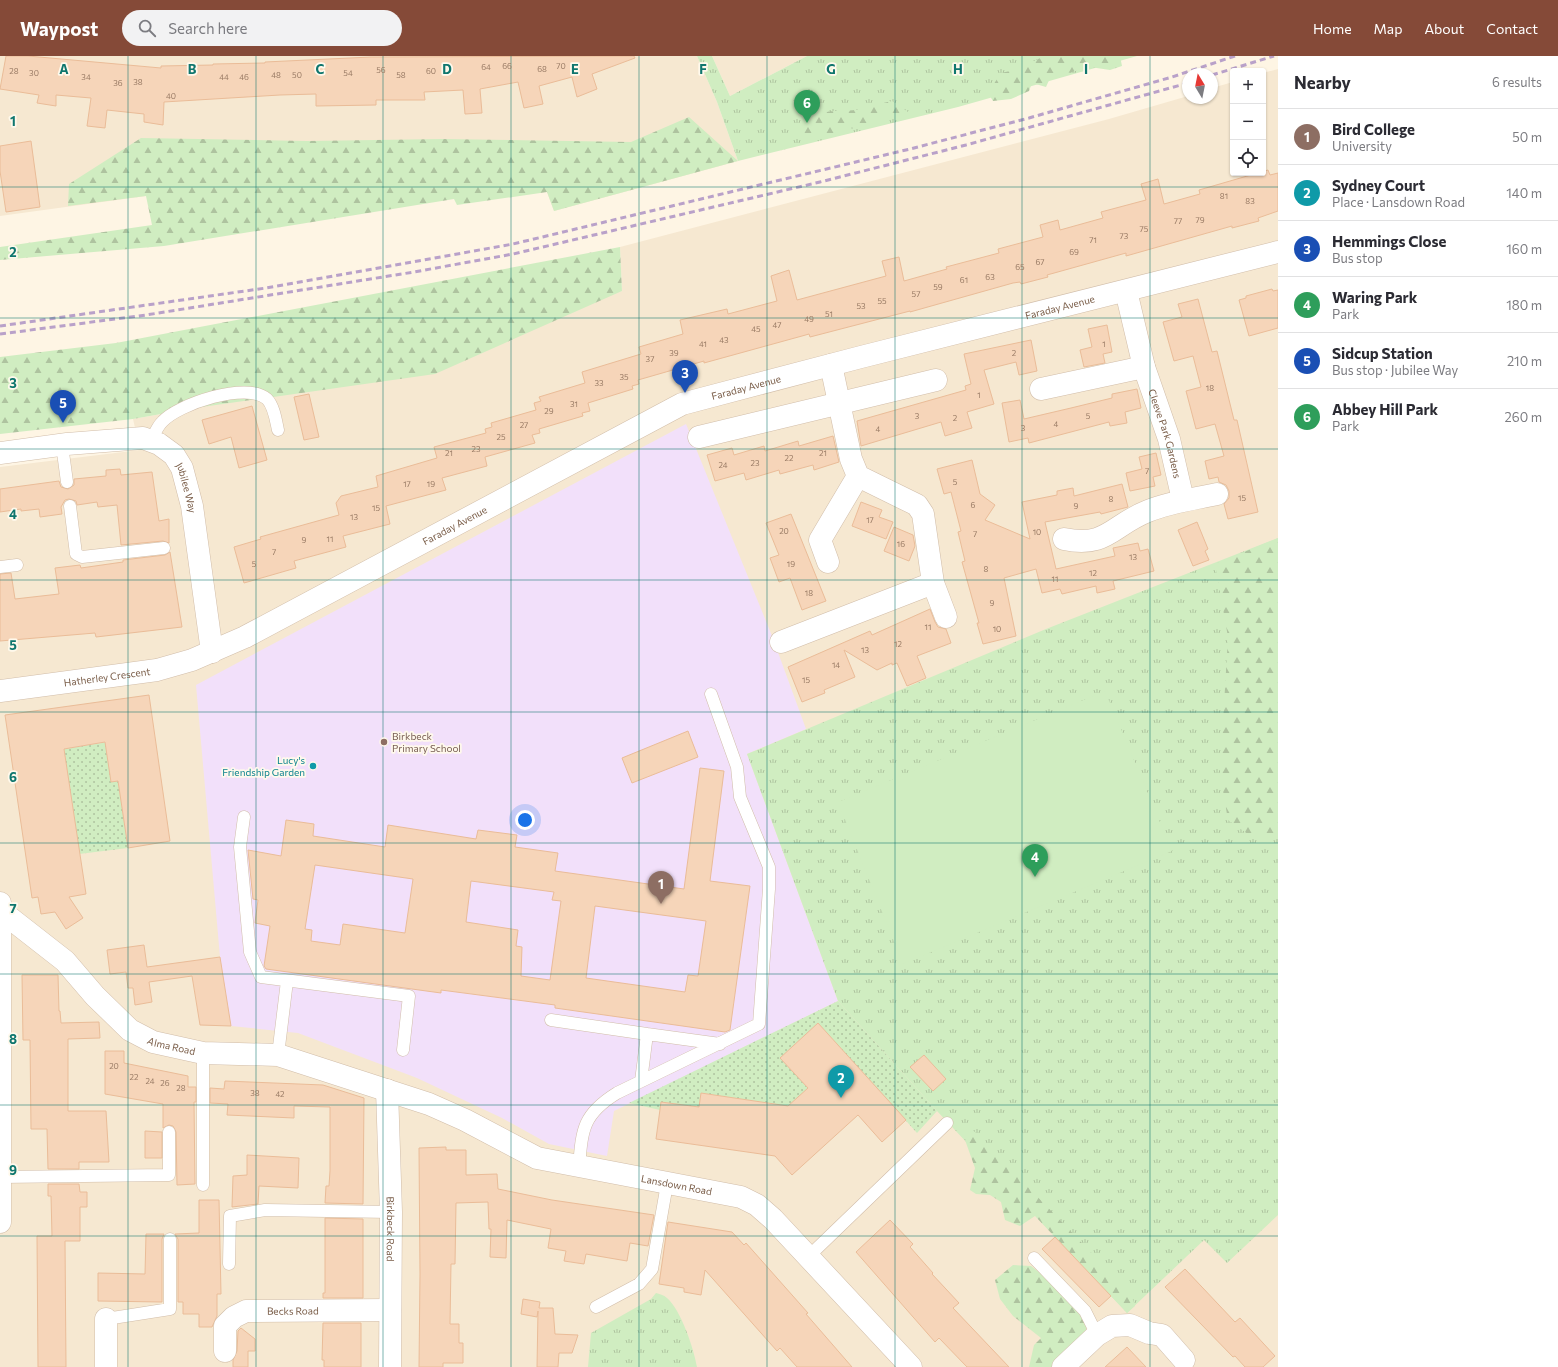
<!DOCTYPE html>
<meta charset="utf-8">
<style>
body{margin:0;font-family:Commissioner,sans-serif;background:#f2f2f3;color:#2b2b33}
.controls{position:absolute;right:12px;top:12px;display:grid;overflow:hidden;border-radius:4px;box-shadow:0 1px 3px #0004}
.controls button{width:36px;height:36px;display:grid;place-items:center;padding:0;border:0;border-bottom:1px solid #e1e1e2;background:#fff;color:#2b2b33;font:20px sans-serif}
.compass{position:absolute;left:1182px;top:12px;width:36px;height:36px;border-radius:50%;background:#fff;box-shadow:0 1px 3px #0004;rotate:350deg}
.you{position:absolute;left:525px;top:764px;width:14px;height:14px;margin:-10px;border:3px solid #fff;border-radius:50%;background:#1a73e8;box-shadow:0 0 0 6px #1a73e833}
.badge{display:grid;place-items:center;width:26px;height:26px;border-radius:50%;background:#854a38;color:#fff;font-size:13px;font-weight:700}
.pin{position:absolute;translate:-50% -33px;filter:drop-shadow(0 1px 2px #0008)}
.pin::after{content:'';position:absolute;top:21px;width:14px;height:12px;background:inherit;clip-path:polygon(0 0,100% 0,50% 100%)}
.list{margin:0;padding:0;list-style:none}
h2{display:flex;justify-content:space-between;align-items:center;height:52px;margin:0;padding:0 16px;font-size:17px}
h2 small{font-size:13px;font-weight:400;color:#7c7c81}
.list li{display:grid;grid-template-columns:26px 1fr auto;gap:12px;align-items:center;box-sizing:border-box;height:56px;padding:0 16px;border-top:1px solid #e1e1e2}
.list b{display:block;font-size:15px;white-space:nowrap}
.list p{margin:0;font-size:13px;white-space:nowrap;color:#7c7c81}
.list em{font-size:13px;font-style:normal;color:#7c7c81}
.icon{flex:none;width:22px;height:22px;fill:none;stroke:currentColor;stroke-width:2;stroke-linecap:round;stroke-linejoin:round}
.map{position:relative;flex:none;width:1278px;height:1311px;overflow:hidden}
header{display:flex;align-items:center;gap:24px;box-sizing:border-box;height:56px;padding:0 20px;background:#854a38;color:#fff}
header strong{font-size:19px}
nav{display:flex;gap:22px;margin-inline-start:auto;font-size:14px}
.search{width:280px;height:36px;background:#f2f2f3;display:flex;align-items:center;gap:10px;box-sizing:border-box;padding:0 14px;border-radius:22px;color:#7c7c81;font-size:15px}
main{display:flex}
aside{flex:1;background:#fff}
.map>svg:first-child{display:block}
.residential{fill:#f6e8d1}
.education{fill:#f2e0fa}
.grass{fill:url(#grass-tufts)}
.forest{fill:url(#forest-firs)}
.garden{fill:url(#garden-dots)}
.pitch{fill:#d0edc1}
.building{fill:#f6d5b9;stroke:#eabc98;fill-rule:evenodd}
.lines{fill:none;stroke-linecap:round;stroke-linejoin:round}
.service-casing{stroke:#d1bda9;stroke-width:13}
.minor-casing{stroke:#d1bda9;stroke-width:23}
.tertiary-casing{stroke:#d1bda9;stroke-width:23}
.service{stroke:#fff;stroke-width:12}
.minor{stroke:#fff;stroke-width:22}
.tertiary{stroke:#fff;stroke-width:22}
.rail{stroke:#b9a1c9;stroke-width:3;stroke-dasharray:6 4;stroke-linecap:butt}
.grid{fill:none;stroke:#0f766e;stroke-width:1;stroke-opacity:0.55}
.education-dot{fill:#8d6e63;stroke:#fff9ec;stroke-width:1.5}
.culture-dot{fill:#0f9aa8;stroke:#fff9ec;stroke-width:1.5}
.labels{text-anchor:middle;stroke-width:3.5;stroke-linejoin:round;paint-order:stroke}
.number-label{font-size:8px;fill:#987a64}
.street-label{font-size:10px;fill:#795c47;stroke:#fff9ec}
.education-label{font-size:10px;fill:#785e54;stroke:#fff9ec;text-anchor:start}
.culture-label{font-size:10px;fill:#0d838f;stroke:#fff9ec;text-anchor:end}
.grid-label{font-size:13px;text-anchor:middle;font-weight:bold;fill:#0f766e;stroke:#fff9ec;stroke-width:3.5;stroke-linejoin:round;paint-order:stroke}
</style>
<header>
<strong>Waypost</strong>
<div class="search"><svg class="icon" aria-label="search" viewBox="0 0 24 24"><circle cx="10" cy="10" r="6"/><path d="M15 15l6 6"/></svg>Search here</div>
<nav><a>Home</a><a>Map</a><a>About</a><a>Contact</a></nav>
</header>
<main>
<div class="map">
<svg width="1278" height="1311" viewBox="0 0 1278 1311">
<defs>
<pattern id="grass-tufts" width="24" height="20" patternUnits="userSpaceOnUse"><rect width="24" height="20" fill="#d0edc1"/><path d="M3 7l-1-3M5 7V3M7 7l1-3M15 17l-1-3M17 17v-4M19 17l1-3" fill="none" stroke="#aec39f"/></pattern>
<pattern id="forest-firs" width="22" height="20" patternUnits="userSpaceOnUse"><rect width="22" height="20" fill="#d0edc1"/><path d="M5 1l3.5 6h-7zM16 11l3.5 6h-7z" fill="#aec39f"/></pattern>
<pattern id="garden-dots" width="8" height="8" patternUnits="userSpaceOnUse"><rect width="8" height="8" fill="#d0edc1"/><path d="M2 2h.1M6 6h.1" fill="none" stroke="#aec39f" stroke-width="1.8" stroke-linecap="round"/></pattern>
</defs>
<rect width="100%" height="100%" fill="#fef5e4"/>
<path class="residential" d="M0 0H697L717 46 738 105 554 155 541 120 146 140 0 160Z
M712 0H807L730 40Z
M1278 13V1311H0V411L140 394 133 363 195 352 622 235 620 191 1109 63 1188 40V42H1212V32L1233 26V117H1263V17Z"/>
<path class="education" d="M686 368 772 580 806 673 747 698 838 945 614 1055 607 1100 549 1088 502 1062 417 1022 298 977 231 970 220 901 196 629Z"/>
<path class="grass" d="M697 0H712L730 40 807 0H1137L958 51 738 105 717 46Z
M1278 482V1159L1227 1207 1204 1184 1127 1257 937 1055 838 945 747 698 1046 573Z
M656 1237C659 1238 664 1239 667 1242 681 1254 694 1293 697 1311H588L591 1277 651 1243Z"/>
<path class="forest" d="M1044 0H1120L1122 10 1110 14 1090 11 1050 22 1046 31 1032 27 1029 35 1011 43 993 45 988 37 1001 17 1019 13Z
M892 45 911 58 899 62 882 59C871 73 856 74 840 71L835 78 811 82 803 79 805 68C826 49 838 58 861 53 872 51 882 47 892 45Z
M689 61 738 105 554 155 547 136 457 149 454 143 164 190 0 204V191L152 169 146 140 68 150 69 128 141 82 307 85 442 83 631 86Z
M620 191 622 235 435 318 195 352 133 363 0 378V301L116 287Z
M1278 482V781H1252L1228 764 1220 717 1228 581 1215 508Z
M974 1075 1131 1238 1135 1250 1127 1257 1035 1160 1020 1170 1005 1164 1001 1146 990 1139 976 1138 970 1134 975 1112 965 1084Z
M1013 1209 1031 1210 1053 1227 1086 1266V1279L1054 1311H1029L1034 1289 1041 1282 1013 1260 1000 1243 995 1224Z"/>
<path class="garden" d="M121 684 118 725 128 792 79 798 64 693Z
M838 945 937 1055 917 1077 818 967 780 1002 808 1032 788 1050 701 1037 699 1051 661 1046 660 1054 629 1047Z"/>
<path class="pitch" d="M1105 635 1172 795 903 908 838 746Z"/>
<path class="building" d="M6 0H28L161 12V10L213 9V8L265 7V6L371 1 634 0 635 2 592 18 597 33 577 41 572 21 539 30 543 48 524 52 518 26 480 33 482 57 465 58 463 34 424 36 425 44H376V49L316 50V38L280 39 164 46 163 69 144 66V58L107 54 105 72 87 70 91 42 56 39V50L37 47 39 39 0 33Z
M31 85 40 151 6 156 0 115V90Z
M1268 114 1270 119 1278 117V155L1258 162 1259 165 1232 172V170L1126 200V197L1047 219 1048 221 1021 228 1020 226 1013 227 910 256V255L810 281 809 278 802 280 704 307V305L638 324 639 328 632 330 633 333 588 347 590 355 582 357 583 360 539 373 540 377 532 379 535 387 485 401 487 410 442 422 446 434 386 450 390 468 343 480 346 491 294 505 296 512 244 527 234 491 261 483 260 481 339 459 336 447 341 440 378 431 376 420 437 402 434 391 486 377 485 373 492 371 491 367 536 354 534 347 541 345 539 341 585 327 582 316 641 298 639 291 683 278 680 264 727 253 728 258 777 245 771 220 789 214 797 244 886 220 882 205 899 201 904 225 947 213 946 211 999 197 998 193 1043 181 1040 169 1058 164 1060 174 1103 162 1101 156 1146 144 1141 128 1158 123 1164 148 1200 138 1199 134Z
M1272 233 1273 235 1278 234V272L1249 280 1239 244 1246 242V240Z
M1198 243 1212 296 1217 295 1234 364H1237L1258 456 1228 463 1224 448 1229 442V435L1226 429 1219 426 1218 421 1209 423 1205 405 1224 400 1215 368 1196 373 1186 335 1201 331 1193 300 1174 305 1163 266 1182 261 1178 248Z
M1107 269 1112 296 1103 298 1105 307 1084 311 1080 294 1092 291 1088 273Z
M1031 284 1037 315 1019 319 1016 306 984 314 994 348 967 356 972 372 945 380 941 366 861 390 857 365 966 334 965 330 971 328 964 298Z
M1137 333 1141 352 1125 356 1127 367 1110 370 1109 366 1029 387 1028 382 1009 386 1002 347 1020 344 1024 363 1071 352 1112 342V338Z
M309 338 319 381 304 384 294 341Z
M252 350 267 404 239 412 231 381 209 388 202 364Z
M833 380 839 406 814 414 813 409 780 418 779 414 746 424 744 417 715 425 707 399 732 392 734 399 764 390 765 395 798 385 799 390Z
M1156 397 1161 419 1153 421 1155 430 1130 435 1126 417 1142 413 1139 401Z
M972 404 980 438 995 449 985 464 1030 483 1022 446 1057 439V435L1073 432 1074 440 1122 428 1128 451 1101 458 1100 456 1045 466 1056 513 1115 500 1113 492 1138 487 1140 495 1148 493 1154 515 1113 525 1115 533 1097 537 1096 530 1062 538 1060 533 1042 537 1036 513 1004 522 1016 580 983 588 977 567H979L962 506 965 505 958 476 961 475 951 436 944 438 937 413Z
M120 413 121 419 152 416 159 465 169 463V487L163 485 121 489 117 449 98 451 97 446 77 449 76 445 69 443 65 444 61 451 62 458 40 461 39 453 21 455V453L0 456V433L59 425 61 431 68 433 74 429V423L106 420V414Z
M861 446 882 454 879 461 893 466 886 483 852 470Z
M791 458 826 545 802 554 790 522 779 526 770 502 779 499 766 467Z
M1197 466 1208 493 1205 495 1209 504 1193 510 1178 474Z
M894 471 913 479 915 490 909 505 884 495Z
M170 496 182 571 96 581 95 577 0 585V518L11 517 15 543 59 538 55 512 80 509 81 512 123 506V504L165 499Z
M930 553 935 566 938 571 946 573 951 587 917 600 926 622 907 630 897 607 892 609V607L877 614 844 594 855 621 824 634 825 637 802 646 788 611 870 575 872 579Z
M149 639 170 785 128 792 118 725 111 726 105 686 64 693 86 838 69 841 83 862 66 873 55 856 41 858 38 841 32 842 5 659Z
M688 675 698 701 632 727 622 702Z
M700 712 724 715 710 825 750 830 730 974 725 976 555 952V949L441 934V937L266 913 264 910 270 870 255 867 258 844 253 843 248 794 281 800 286 764 314 768 313 780 385 791 388 769 476 783 478 774 517 779 515 791 558 797 555 815 684 833ZM315 809 413 823 405 877 343 868 340 889 311 885 312 874 305 873ZM471 825 554 836 552 844 561 845 550 924 521 920 522 891 516 890 518 874 466 866ZM595 850 706 865 698 920 688 919 685 936 586 922Z
M144 889 147 911 220 901 231 970 200 969 192 920 149 926 152 946 135 949 133 932H128L126 916 110 918 107 894Z
M22 919H58L59 955H60L61 967 99 966 100 982 68 983V1055H106L109 1106H79V1113H48L47 1073H31L30 984H23Z
M818 967 906 1064 882 1086 858 1059 792 1119 775 1100 656 1083 661 1046 699 1051 701 1037 788 1050 808 1032 780 1002Z
M105 995H124V1007L188 1020V1031H196V1046H194L195 1128 177 1129 176 1076 173 1070 169 1069 163 1072V1048L105 1038Z
M924 999 946 1023 933 1035 910 1011Z
M225 1025 323 1029 364 1042 363 1148 325 1147 326 1130H329L330 1115V1051L294 1050V1062L227 1059 228 1048 210 1047V1032L224 1033Z
M145 1075 162 1076V1102H145Z
M446 1091V1094H466V1119L497 1118 498 1133 552 1144 654 1159 648 1190 630 1187 627 1205 586 1198 584 1208 564 1205 566 1195 548 1192 551 1173 507 1164 506 1202 490 1201 491 1173H489L488 1146 456 1147 455 1208H451L450 1268H459V1287H463V1307H443V1311H419L420 1218 419 1092Z
M247 1099 299 1102 298 1132 259 1130 258 1148 232 1151 233 1120 247 1119Z
M48 1128H79L80 1136H87V1151H80V1185H65L66 1311H38L37 1180H52L51 1140H48Z
M199 1144H219L221 1238H217V1260L212 1271H199V1258H183V1246H178V1183L175 1178 199 1177Z
M325 1162 363 1163V1242H323V1237H325Z
M890 1164 913 1188 910 1191 933 1217 932 1218 959 1247 953 1252 1009 1311H967L939 1282 935 1286 856 1196Z
M668 1166 732 1176 744 1189 746 1187 808 1257 806 1258 852 1311H797L780 1292 777 1295 705 1214 701 1239 684 1236V1232L659 1228Z
M146 1178H164L162 1183V1246L98 1245V1217L145 1218Z
M1055 1181 1111 1240 1099 1251 1042 1193Z
M1185 1213 1235 1266 1240 1262 1275 1300 1263 1311H1245L1235 1300 1233 1301 1165 1231Z
M523 1243 540 1246 539 1252H553L555 1278 578 1279 572 1297H559L558 1311H537L538 1255 537 1261 521 1258Z
M323 1267H361V1311H324V1304H322Z
M241 1272 255 1283V1295H248V1311H233V1304L237 1295 238 1275Z
M1127 1291 1146 1311H1105Z"/>
<g class="lines">
<defs>
<path id="service" d="M151 385C154 379 157 371 162 366 178 348 247 325 267 343 274 350 276 365 278 374
M62 389 67 426
M70 450 76 498 82 501 164 492
M0 511 17 509
M244 761 240 791 250 896 261 921 409 940 403 994
M551 964 647 978
M203 997V1129
M278 999 287 925
M641 1025 647 978 720 988
M579 1111C582 1073 583 1058 617 1037L759 968 769 833V811L740 741 737 711 711 638
M0 1121 169 1119V1076
M808 1201 947 1067
M1034 1202 1085 1255 1097 1279
M229 1208 230 1160 265 1154 391 1156
M596 1251 639 1228 652 1213 667 1128
M106 1263 170 1253V1183"/>
<g id="minor">
<path id="s1" d="M1126 235 1144 311 1169 383 1183 444"/>
<path d="M1041 333 1144 311"/>
<path d="M699 381 936 324"/>
<path id="s2" d="M0 397 67 388 143 382 159 388 174 399 182 412 192 450 212 596"/>
<path d="M1064 483C1107 492 1112 469 1148 455 1170 446 1194 443 1217 438"/>
<path d="M828 506 820 484 858 420"/>
<path d="M933 527 946 561"/>
<path d="M781 586 933 527 923 458 917 449 858 420 851 403 831 309"/>
<path d="M0 855V1166"/>
<path id="s3" d="M387 1034 391 1156 390 1311"/>
<path d="M106 1263V1311"/>
<path id="s4" d="M225 1295V1270L234 1261 246 1255 390 1254"/>
<path d="M1063 1311 1097 1279 1112 1270 1130 1269 1149 1277 1162 1279 1184 1304"/>
</g>
<g id="tertiary">
<path id="s5" d="M0 635 157 614 192 604 245 581 682 348 861 301 1278 196"/>
<path id="s6" d="M0 847 1 855 65 905 95 940 130 974 153 986 203 997 278 999 429 1048 465 1064 537 1102 741 1141 757 1149 773 1163 911 1311"/>
</g>
</defs>
<use href="#service" class="service-casing"/>
<use href="#minor" class="minor-casing"/>
<use href="#tertiary" class="tertiary-casing"/>
<use href="#service" class="service"/>
<use href="#minor" class="minor"/>
<use href="#tertiary" class="tertiary"/>
<path class="rail" d="M1212 19 1274 0
M0 270 266 232 513 188 910 93 1029 62 1172 21 1235 0
M0 278 146 259 414 216 513 198 820 126 966 89 1188 27"/>
</g>
<path class="grid" d="M128 0V1311M256 0V1311M383 0V1311M511 0V1311M639 0V1311M767 0V1311M895 0V1311M1022 0V1311M1150 0V1311M0 131H1278M0 262H1278M0 393H1278M0 524H1278M0 656H1278M0 787H1278M0 918H1278M0 1049H1278M0 1180H1278"/>
<circle class="education-dot" cx="384" cy="686" r="4"/>
<circle class="culture-dot" cx="313" cy="710" r="4"/>
<g class="labels">
<g class="number-label">
<text x="507" y="13">66</text>
<text x="561" y="13">70</text>
<text x="486" y="14">64</text>
<text x="542" y="16">68</text>
<text x="381" y="17">56</text>
<text x="14" y="18">28</text>
<text x="431" y="18">60</text>
<text x="34" y="20">30</text>
<text x="348" y="20">54</text>
<text x="276" y="22">48</text>
<text x="297" y="22">50</text>
<text x="401" y="22">58</text>
<text x="86" y="24">34</text>
<text x="224" y="24">44</text>
<text x="244" y="24">46</text>
<text x="138" y="29">38</text>
<text x="118" y="30">36</text>
<text x="171" y="43">40</text>
<text x="1224" y="143">81</text>
<text x="1250" y="148">83</text>
<text x="1200" y="167">79</text>
<text x="1178" y="168">77</text>
<text x="1144" y="176">75</text>
<text x="1124" y="183">73</text>
<text x="1093" y="187">71</text>
<text x="1074" y="199">69</text>
<text x="1040" y="209">67</text>
<text x="1020" y="214">65</text>
<text x="990" y="224">63</text>
<text x="964" y="227">61</text>
<text x="938" y="234">59</text>
<text x="916" y="241">57</text>
<text x="882" y="248">55</text>
<text x="861" y="253">53</text>
<text x="829" y="261">51</text>
<text x="809" y="266">49</text>
<text x="777" y="272">47</text>
<text x="756" y="276">45</text>
<text x="724" y="287">43</text>
<text x="703" y="291">41</text>
<text x="1104" y="291">1</text>
<text x="674" y="300">39</text>
<text x="1014" y="300">2</text>
<text x="650" y="306">37</text>
<text x="624" y="324">35</text>
<text x="599" y="330">33</text>
<text x="1210" y="335">18</text>
<text x="979" y="342">1</text>
<text x="574" y="351">31</text>
<text x="549" y="358">29</text>
<text x="917" y="363">3</text>
<text x="1088" y="363">5</text>
<text x="955" y="365">2</text>
<text x="1056" y="371">4</text>
<text x="524" y="372">27</text>
<text x="1023" y="375">3</text>
<text x="878" y="376">4</text>
<text x="501" y="384">25</text>
<text x="476" y="396">23</text>
<text x="449" y="400">21</text>
<text x="823" y="400">21</text>
<text x="789" y="405">22</text>
<text x="755" y="410">23</text>
<text x="723" y="412">24</text>
<text x="1147" y="418">7</text>
<text x="955" y="429">5</text>
<text x="407" y="431">17</text>
<text x="431" y="431">19</text>
<text x="1242" y="445">15</text>
<text x="1111" y="446">8</text>
<text x="973" y="452">6</text>
<text x="1076" y="453">9</text>
<text x="376" y="455">15</text>
<text x="354" y="464">13</text>
<text x="870" y="467">17</text>
<text x="784" y="478">20</text>
<text x="1037" y="479">10</text>
<text x="975" y="481">7</text>
<text x="330" y="486">11</text>
<text x="304" y="487">9</text>
<text x="901" y="491">16</text>
<text x="274" y="499">7</text>
<text x="1133" y="504">13</text>
<text x="254" y="511">5</text>
<text x="791" y="511">19</text>
<text x="986" y="516">8</text>
<text x="1093" y="520">12</text>
<text x="1055" y="526">11</text>
<text x="809" y="540">18</text>
<text x="992" y="550">9</text>
<text x="928" y="574">11</text>
<text x="997" y="576">10</text>
<text x="898" y="591">12</text>
<text x="865" y="597">13</text>
<text x="836" y="612">14</text>
<text x="806" y="627">15</text>
<text x="114" y="1013">20</text>
<text x="134" y="1024">22</text>
<text x="150" y="1028">24</text>
<text x="165" y="1030">26</text>
<text x="181" y="1035">28</text>
<text x="255" y="1040">38</text>
<text x="280" y="1041">42</text>
</g>
<g class="street-label">
<text dy="4" stroke="none"><textPath href="#s5" startOffset="1138">Faraday Avenue</textPath></text>
<text dy="4" stroke="none"><textPath href="#s5" startOffset="814">Faraday Avenue</textPath></text>
<text dy="4" stroke="none"><textPath href="#s1" startOffset="148">Cleeve Park Gardens</textPath></text>
<text dy="4" stroke="none"><textPath href="#s2" startOffset="215">Jubilee Way</textPath></text>
<text dy="4" stroke="none"><textPath href="#s5" startOffset="490">Faraday Avenue</textPath></text>
<text dy="4" stroke="none"><textPath href="#s5" startOffset="108">Hatherley Crescent</textPath></text>
<text dy="4" stroke="none"><textPath href="#s6" startOffset="229">Alma Road</textPath></text>
<text dy="4" stroke="none"><textPath href="#s6" startOffset="758">Lansdown Road</textPath></text>
<text dy="4" stroke="none"><textPath href="#s3" startOffset="139">Birkbeck Road</textPath></text>
<text dy="4" stroke="none"><textPath href="#s4" startOffset="98">Becks Road</textPath></text>
</g>
<g class="education-label">
<text x="392" y="684">Birkbeck<tspan x="392" dy="12">Primary School</tspan></text>
</g>
<g class="culture-label">
<text x="305" y="708">Lucy's<tspan x="305" dy="12">Friendship Garden</tspan></text>
</g>
</g>
<g class="grid-label">
<text x="64" y="18">A</text>
<text x="192" y="18">B</text>
<text x="320" y="18">C</text>
<text x="447" y="18">D</text>
<text x="575" y="18">E</text>
<text x="703" y="18">F</text>
<text x="831" y="18">G</text>
<text x="958" y="18">H</text>
<text x="1086" y="18">I</text>
<text x="13" y="70">1</text>
<text x="13" y="201">2</text>
<text x="13" y="332">3</text>
<text x="13" y="463">4</text>
<text x="13" y="594">5</text>
<text x="13" y="726">6</text>
<text x="13" y="857">7</text>
<text x="13" y="988">8</text>
<text x="13" y="1119">9</text>
</g>
</svg>
<div class="controls">
<button>+</button>
<button>−</button>
<button><svg class="icon" aria-label="locate" viewBox="0 0 24 24"><circle cx="12" cy="12" r="6"/><path d="M12 2v4M12 18v4M2 12h4M18 12h4"/></svg></button>
</div>
<svg class="compass" viewBox="-18 -18 36 36"><path d="M0-13l5 13h-10z" fill="#e53935"/><path d="M0 13l5-13h-10z" fill="#7c7c81"/></svg>
<div class="you"></div>
<div class="pin badge" style="left:661px;top:848px;background:#8d6e63">1</div>
<div class="pin badge" style="left:841px;top:1042px;background:#0f9aa8">2</div>
<div class="pin badge" style="left:685px;top:337px;background:#1a4fb4">3</div>
<div class="pin badge" style="left:1035px;top:821px;background:#2e9e5b">4</div>
<div class="pin badge" style="left:63px;top:367px;background:#1a4fb4">5</div>
<div class="pin badge" style="left:807px;top:67px;background:#2e9e5b">6</div>
</div>
<aside>
<h2>Nearby<small>6 results</small></h2>
<ul class="list">
<li><span class="badge" style="background:#8d6e63">1</span><div><b>Bird College</b><p>University</p></div><em>50 m</em></li>
<li><span class="badge" style="background:#0f9aa8">2</span><div><b>Sydney Court</b><p>Place · Lansdown Road</p></div><em>140 m</em></li>
<li><span class="badge" style="background:#1a4fb4">3</span><div><b>Hemmings Close</b><p>Bus stop</p></div><em>160 m</em></li>
<li><span class="badge" style="background:#2e9e5b">4</span><div><b>Waring Park</b><p>Park</p></div><em>180 m</em></li>
<li><span class="badge" style="background:#1a4fb4">5</span><div><b>Sidcup Station</b><p>Bus stop · Jubilee Way</p></div><em>210 m</em></li>
<li><span class="badge" style="background:#2e9e5b">6</span><div><b>Abbey Hill Park</b><p>Park</p></div><em>260 m</em></li>
</ul>
</aside>
</main>
